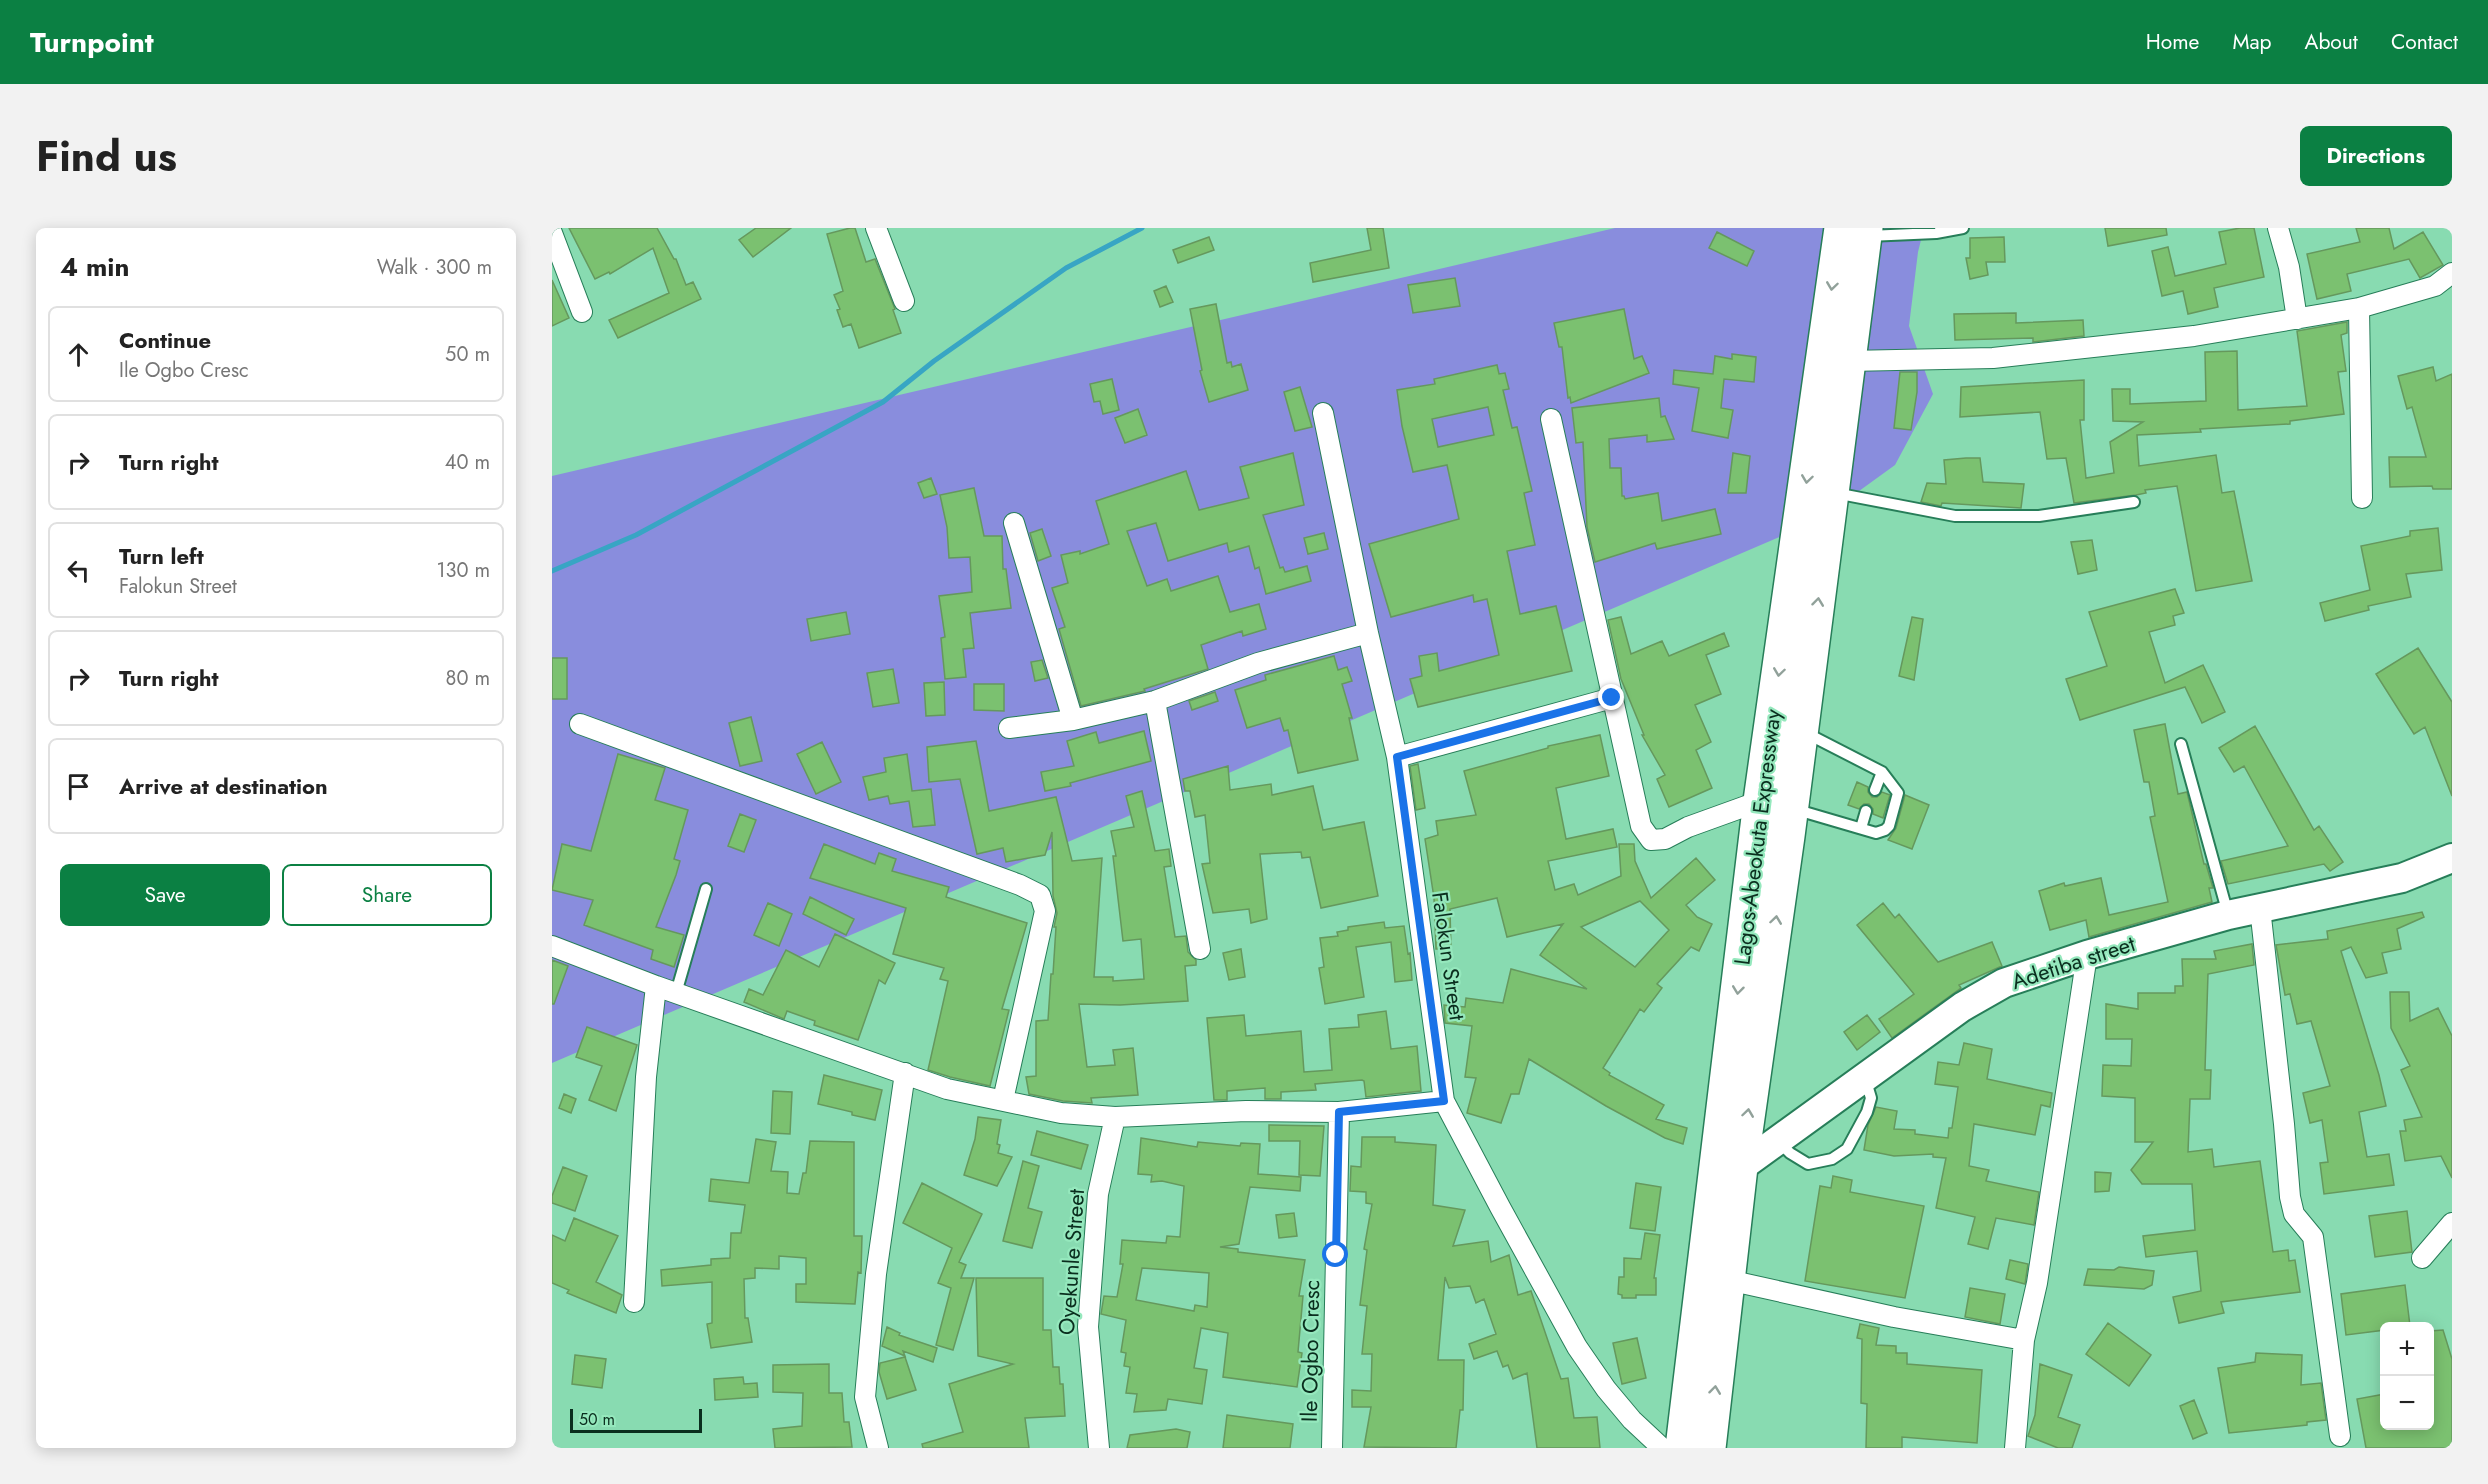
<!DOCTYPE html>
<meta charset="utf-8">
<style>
body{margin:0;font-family:Jost,sans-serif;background:#f2f2f2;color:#222}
.controls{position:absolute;right:18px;bottom:18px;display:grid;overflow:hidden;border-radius:9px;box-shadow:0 3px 15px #0003}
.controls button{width:54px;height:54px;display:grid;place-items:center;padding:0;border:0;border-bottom:2px solid #e0e0e0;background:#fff;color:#222;font:30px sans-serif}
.scale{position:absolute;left:18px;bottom:15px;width:132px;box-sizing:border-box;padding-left:6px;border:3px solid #0a2e1e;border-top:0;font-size:16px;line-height:21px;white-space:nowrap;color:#0a2e1e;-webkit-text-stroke:4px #95e8bd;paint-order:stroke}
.stop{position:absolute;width:18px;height:18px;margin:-14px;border:4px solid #1a73e8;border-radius:50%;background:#fff}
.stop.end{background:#1a73e8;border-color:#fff;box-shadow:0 2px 6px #0008}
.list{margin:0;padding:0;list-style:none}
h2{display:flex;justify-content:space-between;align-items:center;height:78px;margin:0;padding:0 24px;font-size:26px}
h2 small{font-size:20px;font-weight:400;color:#767676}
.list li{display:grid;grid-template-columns:39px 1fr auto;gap:18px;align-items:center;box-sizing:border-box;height:96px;margin:0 12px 12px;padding:0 12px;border:2px solid #e0e0e0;border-radius:9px}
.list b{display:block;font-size:22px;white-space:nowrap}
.list p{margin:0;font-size:20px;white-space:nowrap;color:#767676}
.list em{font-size:20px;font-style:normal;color:#767676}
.actions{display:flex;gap:12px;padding:18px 24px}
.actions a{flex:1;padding:14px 0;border:2px solid #0b8043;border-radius:9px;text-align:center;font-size:21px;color:#0b8043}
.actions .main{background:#0b8043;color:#fff}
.icon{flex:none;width:33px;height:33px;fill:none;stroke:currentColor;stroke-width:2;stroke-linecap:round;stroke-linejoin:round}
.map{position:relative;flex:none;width:1900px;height:1220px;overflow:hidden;border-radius:9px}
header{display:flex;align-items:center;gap:36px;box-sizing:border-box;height:84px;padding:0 30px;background:#0b8043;color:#fff}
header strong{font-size:28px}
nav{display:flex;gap:33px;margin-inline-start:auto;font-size:21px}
.intro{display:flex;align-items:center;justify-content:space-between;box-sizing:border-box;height:144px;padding:0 36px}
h1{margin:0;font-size:42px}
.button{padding:15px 27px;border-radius:9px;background:#0b8043;color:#fff;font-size:21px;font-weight:700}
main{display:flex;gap:36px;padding:0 36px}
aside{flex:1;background:#fff;border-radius:9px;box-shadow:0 3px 15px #0003}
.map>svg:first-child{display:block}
.green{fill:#898ddd}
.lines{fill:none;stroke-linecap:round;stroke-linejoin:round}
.stream{stroke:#38a5c4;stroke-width:5}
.building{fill:#7bc170;stroke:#65985d;stroke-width:1.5;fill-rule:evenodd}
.lane-casing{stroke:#277e59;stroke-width:14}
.street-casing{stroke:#277e59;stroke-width:22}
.secondary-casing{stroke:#277e59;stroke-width:32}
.highway-casing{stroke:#277e59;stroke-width:36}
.lane{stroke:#fff;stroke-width:10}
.street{stroke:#fff;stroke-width:20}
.secondary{stroke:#fff;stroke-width:28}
.highway{stroke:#fff;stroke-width:33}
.oneway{stroke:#91a19a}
.route{stroke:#1a73e8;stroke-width:8}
.labels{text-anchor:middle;stroke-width:4.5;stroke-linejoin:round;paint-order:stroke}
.street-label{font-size:22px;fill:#0a2e1e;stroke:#95e8bd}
</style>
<header>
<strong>Turnpoint</strong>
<nav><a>Home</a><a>Map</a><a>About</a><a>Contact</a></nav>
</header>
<div class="intro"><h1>Find us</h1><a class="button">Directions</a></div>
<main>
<aside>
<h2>4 min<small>Walk · 300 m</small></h2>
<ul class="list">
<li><svg class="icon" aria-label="ahead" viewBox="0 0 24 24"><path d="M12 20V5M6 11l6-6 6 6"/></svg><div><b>Continue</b><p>Ile Ogbo Cresc</p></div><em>50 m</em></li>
<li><svg class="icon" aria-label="right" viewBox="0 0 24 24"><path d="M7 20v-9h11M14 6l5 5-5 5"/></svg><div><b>Turn right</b></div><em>40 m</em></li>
<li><svg class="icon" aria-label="left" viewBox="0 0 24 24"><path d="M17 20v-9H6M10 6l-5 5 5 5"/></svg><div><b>Turn left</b><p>Falokun Street</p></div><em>130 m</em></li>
<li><svg class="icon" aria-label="right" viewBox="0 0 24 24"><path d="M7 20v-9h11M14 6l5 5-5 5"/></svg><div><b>Turn right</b></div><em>80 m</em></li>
<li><svg class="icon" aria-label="arrive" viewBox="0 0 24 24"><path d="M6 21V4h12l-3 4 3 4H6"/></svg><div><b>Arrive at destination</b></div></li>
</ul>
<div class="actions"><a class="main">Save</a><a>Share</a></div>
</aside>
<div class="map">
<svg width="1900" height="1220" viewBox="0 0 1900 1220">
<rect width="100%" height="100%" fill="#88dbb1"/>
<path class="green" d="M1063 0H1372L1366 24 1357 98 1381 166 1343 237 1267 292 0 835V248Z"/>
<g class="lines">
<path class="stream" d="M0 343 84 307 331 174 382 133 514 40 590 0"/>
</g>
<path class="building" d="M17 0H105L122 31H124L134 57 141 54 149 71 66 110 57 92 117 65 101 20 58 46 57 44 43 51Z
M204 0H239L201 29 187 12Z
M298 0H303L314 34 323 31 343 81 341 82 349 105 307 120 299 96 291 99 285 82 288 81 282 67 291 63 275 6Z
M815 0H831L837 40 761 54 758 35 819 22Z
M1553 0H1614L1615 7 1556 18Z
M1688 0H1702L1712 49 1662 60 1666 79 1636 86 1631 63 1610 68 1600 23 1616 19 1623 48 1674 36 1667 4Z
M1804 0H1837L1842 21 1871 4 1891 37 1868 50 1857 31 1795 46 1799 63 1765 71 1755 26 1808 14Z
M1165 4 1202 23 1195 38 1157 20Z
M657 9 662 22 626 35 621 22Z
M1452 9 1453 34H1434L1436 47 1418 51 1414 30H1418V10Z
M903 50 908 78 861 85 856 57Z
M0 52 17 90 0 98Z
M614 58 621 74 608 79 602 63Z
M664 76 675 135 679 134 680 139 689 136 696 162 657 174 648 143 650 142 638 81Z
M1072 81 1082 131 1090 128 1097 145 1019 175 1018 169 1016 170 1010 119H1007L1002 95Z
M1464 85V95L1531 92 1532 108 1481 114V110L1403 112 1402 86Z
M1795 94V105L1789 107 1794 143 1786 144 1792 186 1738 193V196L1648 201 1649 204 1585 207 1587 238 1664 227 1670 265 1682 263 1700 353 1644 363 1625 258 1593 262 1594 265 1584 267 1522 275 1514 230 1495 231 1488 184 1408 189 1409 159 1532 152V192H1528L1534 250 1562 245 1558 214 1591 194 1561 193 1560 161H1578V176L1654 173 1653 124 1685 123 1686 182 1755 178 1745 103Z
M1180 126 1204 129 1202 154 1172 151 1169 180 1181 182 1176 210 1140 203 1147 160 1121 156 1122 142 1161 146 1163 128 1180 131Z
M945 137 947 146 953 145 957 161 951 162 960 200 965 199 980 263 972 265 983 317 955 323 968 386 1004 378 1020 443 866 479 858 451 870 448 867 428 885 425 887 443 947 427 935 371 922 374 921 367 839 389 817 316 907 291 895 237 861 244 850 198 845 162 883 156 882 151ZM936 179 942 207 886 219 880 191Z
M1881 139 1884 153 1900 146V261H1881L1880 258 1838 259 1837 229H1874L1860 179 1855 181 1846 148Z
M1348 144H1365V164L1359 202 1342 200Z
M560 151 567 182 551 186 548 173 542 174 538 156Z
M748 159 760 199 743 203 732 164Z
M1107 170 1109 189 1113 188 1122 211 1095 214V207L1057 211 1058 240H1069L1070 268H1072L1073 271 1106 265 1110 293 1163 281 1169 306 1105 321 1103 315 1043 334 1035 299 1031 214 1024 215 1020 180Z
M586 181 595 207 573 215 563 190Z
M741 225 752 277 711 287 728 340 731 339 733 344 755 338 759 353 714 366 707 339 703 341 697 318 677 324 675 315 616 333 604 295 575 303 595 358 615 351 619 363 666 348 678 384 707 376 714 401 691 408 690 403 649 417 656 441 592 461 593 463 529 478 507 401 513 399 500 360 516 355 509 327 528 323V326L557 316 544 273 634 243 647 282 697 270 688 239Z
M1181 225 1198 228 1194 265H1176Z
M1414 230H1428L1431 254 1472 256 1469 280 1390 275 1389 278 1369 274 1375 255 1394 256 1392 232Z
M379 250 385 266 372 270 366 255Z
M422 260 432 308H450L451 341H454L459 380 418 385 422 420 411 421 414 449 393 451 389 410 393 409 387 368 420 364 418 329 397 330 395 299 388 267Z
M1886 300 1890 342 1854 346 1859 369 1816 378 1817 382 1773 393 1768 375 1818 362 1809 318 1858 308V303Z
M490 301 499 328 486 333 478 305Z
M772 305 776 321 756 326 752 310Z
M1540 312 1545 342 1526 346 1519 314Z
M1623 361 1632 385 1621 388 1623 397 1597 404 1613 455 1651 437 1673 484 1650 495 1633 459 1528 492 1514 451 1555 438 1537 384Z
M294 384 298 406 259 413 255 391Z
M1069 389 1079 426 1110 413 1117 428 1172 405 1177 418 1154 427 1169 466 1143 477 1159 514 1144 522 1160 560 1117 579 1105 551 1113 547 1090 507H1092L1069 451 1056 392Z
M1360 389 1371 391 1362 452 1347 448Z
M1866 420 1900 474V568L1873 499 1862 506 1824 446Z
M782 428 786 442 795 439 800 453 790 456 800 490H797L806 532 746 545 736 502 732 503 728 490 695 500 683 462 714 452 713 447Z
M0 430H15V471H0Z
M490 432 496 450 483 453 479 434Z
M341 441 347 475 321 479 315 445Z
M392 454 393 487 374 488 372 455Z
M422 456H452V483L422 482Z
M663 464 666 473 640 482 637 473Z
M199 489 210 533 188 538 177 495Z
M1613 496 1626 566 1635 564 1652 636H1654L1661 660H1657L1660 674 1537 709 1534 692 1498 702 1487 663 1512 655 1513 658 1549 650 1557 687 1616 674 1598 589 1603 588 1597 554H1592L1582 502Z
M1703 498 1762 602 1767 598 1791 634 1778 643 1772 636 1676 656 1669 633 1736 618 1692 538 1682 544 1667 520Z
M592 503 599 533 518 555 519 558 493 563 489 544 522 538 515 513 544 504 547 515Z
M1048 507 1057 548 1004 560 1014 611 1061 601 1065 619 996 633 1003 662 1022 656 1026 667 1069 648 1067 616H1082L1083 633 1099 670 1144 630 1163 652 1134 677 1145 689 1160 696 1147 723 1139 719 1105 756 1110 760 1092 784 1088 781 1051 840 1058 845 1057 847 1112 877 1104 891 1135 900 1131 916 1113 910 1054 878 977 831 967 866H959L949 895 915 885 924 850 913 849 920 798 893 795 892 777 913 779 914 770 951 775 959 741 1035 761 988 727 1011 696 955 709 945 670 898 681 899 721H884L882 670 873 611 886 607 884 593 924 587 912 543 996 520V518ZM1088 673 1117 702 1083 739 1029 699Z
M424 513 437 583 504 569 520 633 550 630 542 749H561V753L592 751 589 711 571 713 561 628H564L559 603 582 599 574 568 590 563 603 623 617 621 619 638 612 639 623 709 634 708 636 724 644 732V737L633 738 636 773 568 777 527 776 535 839 563 837 561 822 581 820 586 867 539 870 540 875 511 873 477 866 474 849 484 848V793L496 792 499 746H501L504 699H502L505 685 501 668 500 604 493 627 454 634 451 620 425 626 408 551 377 554 375 519Z
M270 514 289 554 264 566 245 526Z
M66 526 113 540 103 572 136 582 122 631 128 633 124 647 104 699 132 707 122 739 99 731 101 722 32 697 41 672 0 662 10 616 39 623Z
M355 526 360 563 379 561 383 597 361 599 357 573 338 576 336 568 317 572 311 549 334 544 332 530Z
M866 536 873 580 864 582 858 538Z
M676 538 678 562 719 556 720 567 761 558 771 602 812 594 826 668 769 680 758 629 750 630 749 624 708 626 715 691 699 695 697 681 661 685 650 636 658 635 653 587 643 589 638 563H633L631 551Z
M1305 554 1316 559V564L1320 569H1325L1330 564 1338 567 1331 590 1321 586V581L1317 576H1312L1307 581 1296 577Z
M1353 567 1377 577 1360 621 1336 612 1344 600Z
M188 586 204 592 192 624 176 618Z
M272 616 323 636 327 625 344 631 340 643 397 659 394 669 475 695 450 781 457 782 438 858 398 849 376 842 396 753 388 751 392 740 341 726 354 680 258 650Z
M258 669 302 691 294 707 251 686Z
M216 675 240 686 227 718 202 707Z
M1331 675 1343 690 1347 686 1386 734 1440 714 1450 738 1407 757 1409 760 1340 810 1327 791 1362 766 1305 697Z
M1870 684 1872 689 1845 701 1849 721 1830 725 1835 745 1814 750 1799 719 1789 723 1827 847 1834 878 1807 884 1815 929 1837 926 1842 957 1772 966 1768 935 1776 934 1770 892 1758 895 1751 865 1778 858 1759 793 1745 796 1738 766 1733 767 1724 717 1776 711 1775 703Z
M832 694 833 700 852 698 856 726 858 725 860 752 843 754 839 714 804 719 812 769 773 776 767 740 772 739 768 710 786 708 785 704 796 702V699Z
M283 706 343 735 333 756 327 752 306 812 262 797 263 793 235 783 232 791 192 774 197 761 211 767 234 722 267 739Z
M1700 716 1702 737 1656 746 1653 842H1659L1658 871H1638L1636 924 1660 921 1662 939 1708 933 1721 1024 1736 1022 1737 1033 1743 1032 1748 1064 1669 1074 1672 1085 1627 1095 1621 1069 1649 1063 1645 1023 1594 1029 1591 1008 1643 1002 1640 956H1590L1579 942 1601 914H1583V870L1550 868 1551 837 1579 838 1580 811H1554V776L1586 781V765H1623V758H1631L1630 731H1664L1662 723Z
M689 721 693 749 677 752 671 725Z
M0 732 16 738 2 776H0Z
M1838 764H1857L1858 793 1886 780 1900 808V950L1889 928 1853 933 1848 903H1854L1852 892 1870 889 1849 842 1858 838 1839 800Z
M834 783 839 821 865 818 869 863 814 869 812 853 810 852 763 856 764 862 729 864V871H713V860L675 863V872H662L655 790 692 787 694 808 749 803 752 844 780 842 777 801 807 799 806 787Z
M1315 787 1328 804 1305 822 1292 804Z
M35 799 85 817 64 883 37 872 50 838 24 829Z
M1412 815 1440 821 1435 851 1500 865 1498 879 1489 877 1483 907 1422 896 1417 938 1437 942 1434 953 1487 964 1482 997 1444 990 1436 1021 1416 1016 1423 989 1384 980 1394 930 1381 929V926L1342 928 1312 922 1316 897 1324 879 1345 883 1342 901 1363 902V906L1396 910 1397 900H1400L1406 859 1383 856 1386 834 1407 837Z
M272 847 330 862 323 892 300 887V884L266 876Z
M221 863 240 864 238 906 219 905Z
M12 866 24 871 19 885 7 880Z
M426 889 449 892 445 916 448 917 446 925 460 929 445 958 412 947 423 911Z
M717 897 772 898 768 948 747 947 748 913H717Z
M485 903 536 917 529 941 479 927Z
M810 909H843V914L884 917 881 977 913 982 901 1018 936 1013 939 1034 957 1027 966 1067 979 1063 1009 1151 1016 1150 1022 1190 1045 1189 1048 1220H985L975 1145 961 1151 956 1137 951 1139 945 1123 922 1131 917 1116 944 1106 932 1071 924 1075 918 1058 897 1060 893 1049 886 1132H912L911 1182H908L904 1220 812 1219 819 1179H800V1162L819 1163 820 1126H810L815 1078 808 1077 815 1022 812 1021 820 976 814 975V964L798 963 799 938 809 939Z
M589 910 645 919 646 914 688 918 689 915 708 916 706 946 749 949 748 963 698 959 687 1016 668 1019 686 1021V1024L753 1032 747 1068H751L746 1124 750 1125 745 1159 671 1149 676 1105 649 1100 642 1140 655 1142 650 1176 616 1171 614 1182 582 1184 585 1166 574 1165 578 1139 572 1138 574 1125 569 1124 574 1092 549 1086 552 1068 565 1069 571 1036H568L570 1012 614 1015 615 1008 628 1009 632 958 610 953 599 954 600 947 586 946ZM590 1040 657 1045 655 1079 643 1077 642 1083 584 1072Z
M204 911 224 914 219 943 236 944 235 965 247 966 251 945H254L258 913 302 914V1008H310L309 1045 306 1044 303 1076 244 1074V1056H254V1030L227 1028V1041L203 1040V1050L192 1051 193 1090H196L200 1114 159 1120 155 1096 160 1095V1054L110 1058 109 1042 159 1037V1031L178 1030 179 1005H189L193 977 157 973 159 951 197 955Z
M471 933 487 938 476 980 490 984 480 1020 451 1013Z
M11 939 35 948 23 983 0 975V968Z
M1543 944 1559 945 1557 963 1543 964Z
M1281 948 1300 952 1298 964 1372 978 1353 1070 1253 1053 1268 958 1279 960Z
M370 955 430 986 407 1034 414 1037 409 1050H422L401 1122 384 1117 399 1060 386 1055 400 1020 351 995Z
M1084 955 1109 959 1103 1003 1078 1000Z
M1855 983 1860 1024 1823 1029 1817 988Z
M742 985 745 1008 727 1010 724 987Z
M22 990 66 1008 44 1054 70 1067 64 1085 15 1065 17 1062 0 1055V1007L13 1013Z
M1093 1005 1108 1007 1102 1050H1104V1067H1084V1070H1070V1067L1066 1066 1067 1049H1072V1030L1089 1031Z
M1458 1032 1476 1036 1473 1056 1454 1051Z
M1567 1039 1602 1043 1600 1057 1592 1061 1532 1057 1536 1041 1562 1042Z
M424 1050H491V1102H499L501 1139H507L508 1156H511L513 1188 473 1190 477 1220H371L370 1216 411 1204 397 1156 461 1136 426 1128Z
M1853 1057 1858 1098H1833V1102L1794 1107 1789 1066Z
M1418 1060 1453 1066 1448 1096 1413 1089Z
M1556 1095 1599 1127 1577 1158 1534 1126Z
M1308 1096 1327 1100 1324 1117 1344 1118V1125H1355V1136L1430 1142 1425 1215 1350 1209V1220H1314L1315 1176 1309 1175 1310 1111 1305 1110Z
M335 1099 348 1105 347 1107 385 1120 381 1134 351 1123 353 1128 330 1118Z
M1891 1102 1900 1131V1220H1814L1805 1171 1833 1166V1197H1878V1103Z
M1085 1110 1094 1150 1070 1156 1061 1115Z
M1704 1125 1750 1127 1749 1157 1769 1155 1774 1192 1755 1194V1197L1677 1205 1666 1140 1703 1134Z
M23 1127 54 1131 50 1160 20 1156Z
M353 1129 364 1162 335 1171 327 1144 328 1135Z
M277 1136V1165H290L292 1194H297L300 1219 223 1220 221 1201 250 1198 251 1165 221 1164V1137Z
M1488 1136 1520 1147 1506 1189 1528 1197 1520 1220H1506L1476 1208 1483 1187Z
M191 1149 192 1156 205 1155 206 1169 163 1172 162 1151Z
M1642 1172 1655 1205 1641 1211 1628 1178Z
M675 1187 741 1196 738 1220H671Z
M624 1201 638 1204 635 1220H575L578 1207Z"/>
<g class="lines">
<defs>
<path id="lane" d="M1316 8 1384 5 1411 0
M1283 265 1403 288H1487L1582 274
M1629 516 1676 686
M1323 562 1330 544
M1242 581 1324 605 1333 602 1337 598 1346 565 1330 544 1252 504
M1309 600 1314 583
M124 765 154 661
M1226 913 1238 925 1256 936 1280 931 1295 921 1315 884 1319 870 1313 850"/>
<path id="street" d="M324 0 352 73
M1726 0 1737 39 1745 91
M0 5 30 84
M1807 80 1810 270
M1296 133 1441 130 1642 108 1807 80 1883 58 1900 45
M771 185 816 405 845 529 892 873 948 979 1025 1119 1054 1161 1080 1192 1110 1220
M999 191 1089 598 1099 612 1113 611 1136 599 1208 573
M462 295 521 492
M603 473 648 721
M28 496 468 657 488 667 493 683 451 872
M457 500 521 492 603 473 706 435 816 405
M845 529 1060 470
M1708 680 1732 896 1738 969 1742 986 1761 1009 1788 1208
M0 718 104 758 395 861 509 885 563 889 694 883 787 884 892 873
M1870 1030 1900 995
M1176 1052 1342 1089 1472 1112
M82 1074 94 849 104 758
M326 1220 313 1169 324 1046 353 845
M547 1220 536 1099 546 966 563 889
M780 1220 787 884
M1463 1220 1472 1112 1485 1055 1535 727"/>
<path id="secondary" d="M1189 939 1410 779 1452 755 1535 727 1676 687 1850 650 1900 630"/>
<path id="highway" d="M1130 1220 1208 573 1289 0
M1157 1220 1189 939 1236 608 1314 0"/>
</defs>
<use href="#lane" class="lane-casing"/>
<use href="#street" class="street-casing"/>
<use href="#secondary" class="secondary-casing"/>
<use href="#highway" class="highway-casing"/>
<use href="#lane" class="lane"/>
<use href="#street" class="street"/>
<use href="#secondary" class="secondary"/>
<use href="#highway" class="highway"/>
</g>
<defs><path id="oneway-chevron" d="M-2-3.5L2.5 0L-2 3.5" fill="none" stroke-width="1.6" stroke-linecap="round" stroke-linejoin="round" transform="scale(1.5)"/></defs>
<g class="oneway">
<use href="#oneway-chevron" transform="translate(1280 58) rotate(98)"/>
<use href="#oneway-chevron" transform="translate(1255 251) rotate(98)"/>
<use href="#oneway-chevron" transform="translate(1266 374) rotate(-83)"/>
<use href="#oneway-chevron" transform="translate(1227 444) rotate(98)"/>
<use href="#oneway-chevron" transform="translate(1224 692) rotate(-82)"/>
<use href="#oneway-chevron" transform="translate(1186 762) rotate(97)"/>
<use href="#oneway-chevron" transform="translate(1196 885) rotate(-82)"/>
<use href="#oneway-chevron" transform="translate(1163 1162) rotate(-83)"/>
</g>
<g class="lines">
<path class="route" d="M784 1027 787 884 892 873 845 529 1060 470"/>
</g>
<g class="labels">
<g class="street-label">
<text transform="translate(1205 609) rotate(-83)" y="8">Lagos-Abeokuta Expressway</text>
<text transform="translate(897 728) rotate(82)" y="8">Falokun Street</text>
<text transform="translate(1521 734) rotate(-18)" y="8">Adetiba street</text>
<text transform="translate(519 1034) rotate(-86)" y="8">Oyekunle Street</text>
<text transform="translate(758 1123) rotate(-89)" y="8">Ile Ogbo Cresc</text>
</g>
</g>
</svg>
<div class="controls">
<button>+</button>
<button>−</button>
</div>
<div class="scale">50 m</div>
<div class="stop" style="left:784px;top:1027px"></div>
<div class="stop end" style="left:1060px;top:470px"></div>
</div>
</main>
